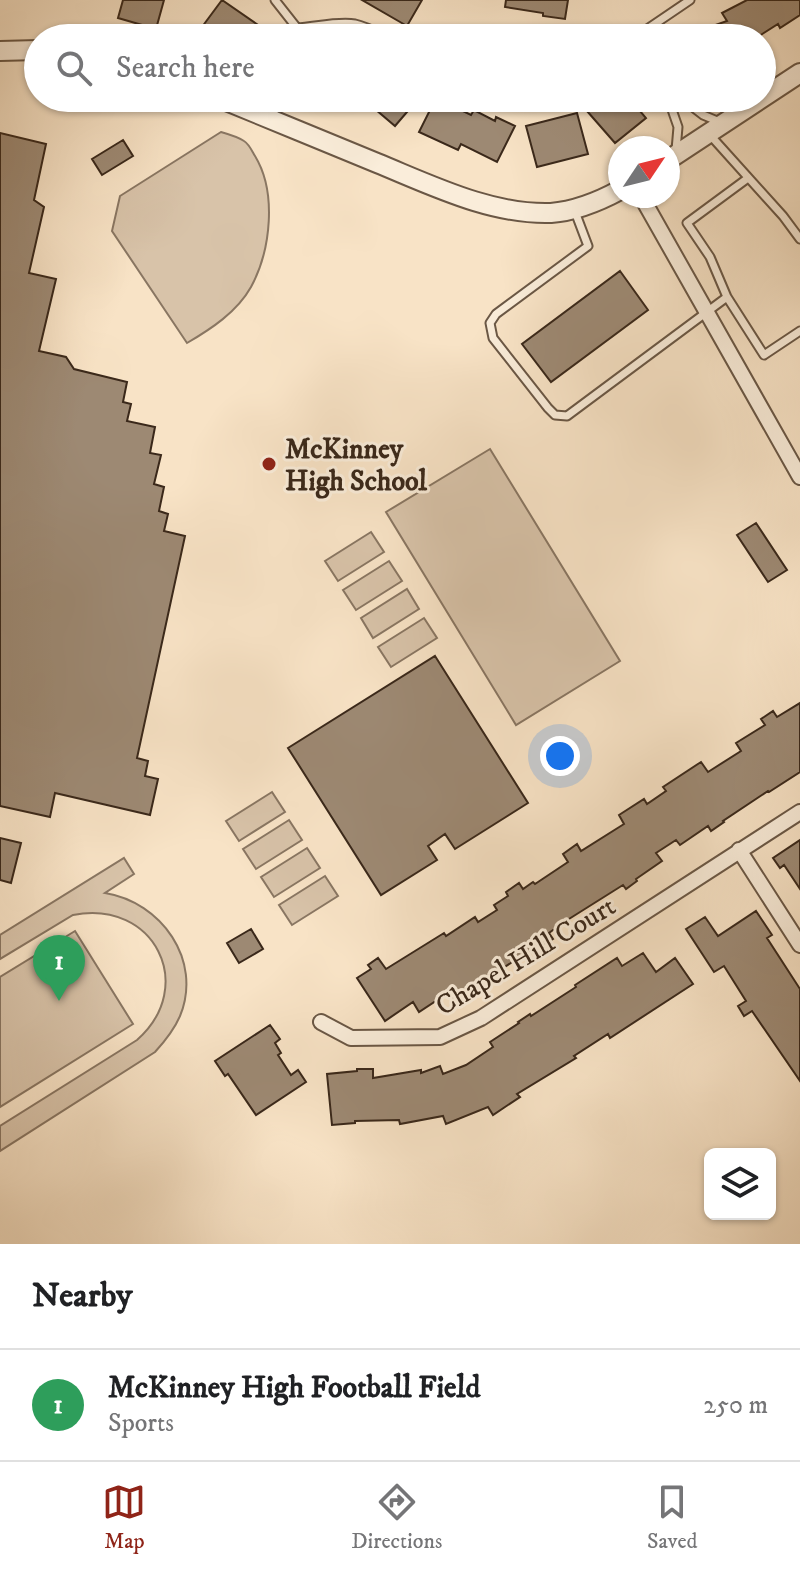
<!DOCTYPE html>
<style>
body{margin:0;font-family:"IM FELL DW Pica",serif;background:#f2f2f2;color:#202124}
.controls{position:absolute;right:24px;bottom:24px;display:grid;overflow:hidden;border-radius:12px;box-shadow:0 2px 6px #0004}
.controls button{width:72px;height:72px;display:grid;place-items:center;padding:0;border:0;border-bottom:2px solid #e0e0e0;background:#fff;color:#202124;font:40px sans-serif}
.compass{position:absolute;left:608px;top:136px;width:72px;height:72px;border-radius:50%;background:#fff;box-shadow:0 2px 6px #0004;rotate:55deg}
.you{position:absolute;left:560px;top:756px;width:28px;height:28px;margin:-20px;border:6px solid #fff;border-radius:50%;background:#1a73e8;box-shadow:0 0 0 12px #1a73e833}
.badge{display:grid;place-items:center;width:52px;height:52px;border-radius:50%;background:#8f2418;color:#fff;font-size:26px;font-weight:700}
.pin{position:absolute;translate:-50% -66px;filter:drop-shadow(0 2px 4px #0008)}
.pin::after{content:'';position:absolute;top:42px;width:28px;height:24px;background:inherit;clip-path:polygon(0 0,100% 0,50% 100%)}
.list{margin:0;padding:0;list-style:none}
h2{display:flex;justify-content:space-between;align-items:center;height:104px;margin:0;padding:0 32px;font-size:34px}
h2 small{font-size:26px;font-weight:400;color:#757577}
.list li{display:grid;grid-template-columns:52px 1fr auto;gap:24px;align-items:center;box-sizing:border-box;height:112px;padding:0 32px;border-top:2px solid #e0e0e0}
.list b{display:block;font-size:30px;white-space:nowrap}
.list p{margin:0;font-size:26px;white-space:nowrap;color:#757577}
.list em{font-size:26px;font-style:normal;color:#757577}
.icon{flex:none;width:44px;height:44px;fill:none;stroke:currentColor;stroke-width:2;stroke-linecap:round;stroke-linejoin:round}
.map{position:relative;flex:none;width:800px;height:1244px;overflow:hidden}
.search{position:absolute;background:#fff;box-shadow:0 2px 6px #0004;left:24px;right:24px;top:24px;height:88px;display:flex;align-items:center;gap:20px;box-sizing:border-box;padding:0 28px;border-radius:44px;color:#757577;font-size:30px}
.sheet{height:216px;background:#fff}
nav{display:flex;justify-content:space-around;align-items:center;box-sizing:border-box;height:112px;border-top:2px solid #e0e0e0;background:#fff;font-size:22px;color:#757577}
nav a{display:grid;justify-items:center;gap:4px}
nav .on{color:#8f2418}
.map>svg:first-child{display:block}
.pitch{fill:#d8c3a9;stroke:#897662;stroke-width:2}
.building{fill:#9d8973;stroke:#3a281a;stroke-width:2}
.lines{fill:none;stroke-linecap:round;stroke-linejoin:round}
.service-casing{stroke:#6a5745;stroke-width:11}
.minor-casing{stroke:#6a5745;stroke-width:18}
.tertiary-casing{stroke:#6a5745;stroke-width:22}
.service{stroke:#faedda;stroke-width:7}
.minor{stroke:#faedda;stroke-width:14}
.tertiary{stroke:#faedda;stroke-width:18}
.poi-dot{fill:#8f2418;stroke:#faedda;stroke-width:3}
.labels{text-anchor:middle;stroke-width:6;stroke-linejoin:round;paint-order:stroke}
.poi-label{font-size:28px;font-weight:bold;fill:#3a281a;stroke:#faedda;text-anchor:start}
.street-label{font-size:28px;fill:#3a281a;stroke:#faedda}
</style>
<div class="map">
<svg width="800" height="1244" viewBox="0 0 800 1244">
<rect width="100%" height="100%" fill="#f8e3c6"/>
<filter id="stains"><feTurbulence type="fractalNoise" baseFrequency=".0025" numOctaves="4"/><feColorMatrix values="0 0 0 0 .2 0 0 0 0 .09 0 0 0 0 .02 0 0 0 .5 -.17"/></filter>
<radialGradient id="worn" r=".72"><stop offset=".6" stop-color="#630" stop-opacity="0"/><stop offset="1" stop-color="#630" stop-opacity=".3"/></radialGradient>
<path class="pitch" d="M221 132C228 134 238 137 244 141 249 144 252 151 255 156 277 192 271 250 251 287 237 312 211 329 187 343L112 231 120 196Z
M490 449 620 661 516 725 386 512Z
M371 532 384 552 338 581 325 561Z
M389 561 402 581 356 610 343 590Z
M407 589 419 609 373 638 361 618Z
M424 618 437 638 391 667 378 647Z
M272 792 285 812 239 841 226 821Z
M289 820 302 840 256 869 243 849Z
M307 848 320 868 274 897 261 877Z
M124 858 134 874 105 893C161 902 203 960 180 1016 174 1030 165 1041 155 1052L0 1151V1126L137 1040C198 986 154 899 73 915L0 959V935Z
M325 876 338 896 292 925 279 905Z
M75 931 133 1024 0 1107V977Z"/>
<path class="building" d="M123 0H164L156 29 118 18Z
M222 0 264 29 257 38H208L199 31Z
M362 0H422L407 26Z
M506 0H568L565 19 543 16V13L505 7Z
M747 0H800V15L780 28 778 24 756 38H684V36L727 21 722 13Z
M362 98H419L395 126Z
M436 98 471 115 474 110 495 121 496 117 515 126 497 162 461 144 458 150 419 132Z
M602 98H629L646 118 615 143 587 111Z
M577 113 588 154 537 167 526 126Z
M0 133 46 144 34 200 44 207 29 273 56 279 39 351 66 357 74 369 127 382 123 402 131 404 127 421 155 427 150 453 161 455 154 484 164 487 159 511 168 514 164 531 185 536 137 758 148 761 145 776 158 779 150 815 55 793 50 817 0 806Z
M123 140 133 156 102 175 92 159Z
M620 271 648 310 551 382 522 344Z
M756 523 787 570 768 582 737 535Z
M435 656 528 803 455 849 445 834 428 846 437 860 381 895 288 748Z
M800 703V772L769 792 768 791 723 821 724 822 711 831 708 826 680 845 676 840 656 853 662 861 636 879 637 881 626 889 623 885 561 924 549 933 553 939 541 946 540 944 494 974 496 976 483 985 481 982 453 1001 448 993 419 1012 413 1002 385 1021 357 978 371 969 368 965 378 958 386 969 444 933 446 936 475 917 478 922 497 910 494 905 508 896 506 892 519 883 523 889 533 882 535 884 568 862 563 854 577 844 581 851 624 824 619 815 644 799 647 804 666 791 663 787 701 762 708 772 741 751 736 743 765 725 761 719 773 711 777 717Z
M0 838 21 843 11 883 0 880Z
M800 840V889L784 865 780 868 773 858Z
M756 911 772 935 767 938 800 989V1081L752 1011 744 1016 738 1006 746 1001 724 966 714 972 686 929 705 917 718 936Z
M251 929 263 949 239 963 227 943Z
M643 953 656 972 675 958 693 984 610 1038 608 1034 574 1056 576 1058 517 1094 520 1097 493 1115 488 1107 446 1124 443 1116 400 1124 399 1120 355 1121V1123L332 1125 327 1074 357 1071V1069H373V1078L421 1070V1073L440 1066 443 1074 466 1065 493 1047 490 1042 519 1023 518 1022 530 1014 531 1016 576 987 575 985 617 958 622 966Z
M270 1025 280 1039 275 1043 281 1053 278 1055 291 1075 298 1070 306 1082 256 1115 228 1074 225 1076 215 1061Z"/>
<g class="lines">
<defs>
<path id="service" d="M275 0 297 28C315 27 338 21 355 24 367 27 379 33 391 38
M634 38 690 0
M668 98 678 127 676 150
M681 98 703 115 722 123
M272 117 279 98
M710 135 783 216 800 239
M574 209 588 246 496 314 490 323 493 338 548 408 555 415 567 416 727 297 764 355 800 331
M727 297 710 257 687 223 748 178"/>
<path id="minor" d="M641 196 800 477
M739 850 800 945
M321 1022 351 1038 440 1037 481 1018 800 812"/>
<path id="tertiary" d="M0 51 38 50
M219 98C272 120 324 141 377 163 431 185 491 215 551 213 576 211 598 202 620 190
M668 160 800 73"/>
</defs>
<use href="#service" class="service-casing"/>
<use href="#minor" class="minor-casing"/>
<use href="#tertiary" class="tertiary-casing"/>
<use href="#service" class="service"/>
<use href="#minor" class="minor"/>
<use href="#tertiary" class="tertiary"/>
</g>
<circle class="poi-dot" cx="269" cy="464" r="8"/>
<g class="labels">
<g class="poi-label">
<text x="285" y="458">McKinney<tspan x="285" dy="32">High School</tspan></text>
</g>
<g class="street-label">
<text transform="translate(525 955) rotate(-31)" y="10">Chapel Hill Court</text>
</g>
</g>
<rect width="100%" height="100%" filter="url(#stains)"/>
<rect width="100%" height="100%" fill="url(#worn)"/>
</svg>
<div class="controls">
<button><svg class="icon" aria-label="layers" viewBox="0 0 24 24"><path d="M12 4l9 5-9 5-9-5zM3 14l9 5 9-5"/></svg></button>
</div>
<svg class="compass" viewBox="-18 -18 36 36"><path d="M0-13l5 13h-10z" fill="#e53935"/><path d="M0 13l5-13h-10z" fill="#757577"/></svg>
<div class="you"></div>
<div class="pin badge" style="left:59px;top:1001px;background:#2e9e5b">1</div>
<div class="search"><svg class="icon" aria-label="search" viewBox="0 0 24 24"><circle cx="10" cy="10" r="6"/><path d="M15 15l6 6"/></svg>Search here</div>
</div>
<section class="sheet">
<h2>Nearby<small></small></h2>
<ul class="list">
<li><span class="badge" style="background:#2e9e5b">1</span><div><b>McKinney High Football Field</b><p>Sports</p></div><em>250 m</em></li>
</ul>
</section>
<nav>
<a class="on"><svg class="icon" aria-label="map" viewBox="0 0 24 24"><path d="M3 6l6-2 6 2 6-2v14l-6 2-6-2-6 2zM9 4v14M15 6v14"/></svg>Map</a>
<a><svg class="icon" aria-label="directions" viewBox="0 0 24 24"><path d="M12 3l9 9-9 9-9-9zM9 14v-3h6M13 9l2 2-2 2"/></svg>Directions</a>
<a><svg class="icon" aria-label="saved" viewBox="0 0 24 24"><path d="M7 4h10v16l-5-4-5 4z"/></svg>Saved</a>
</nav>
